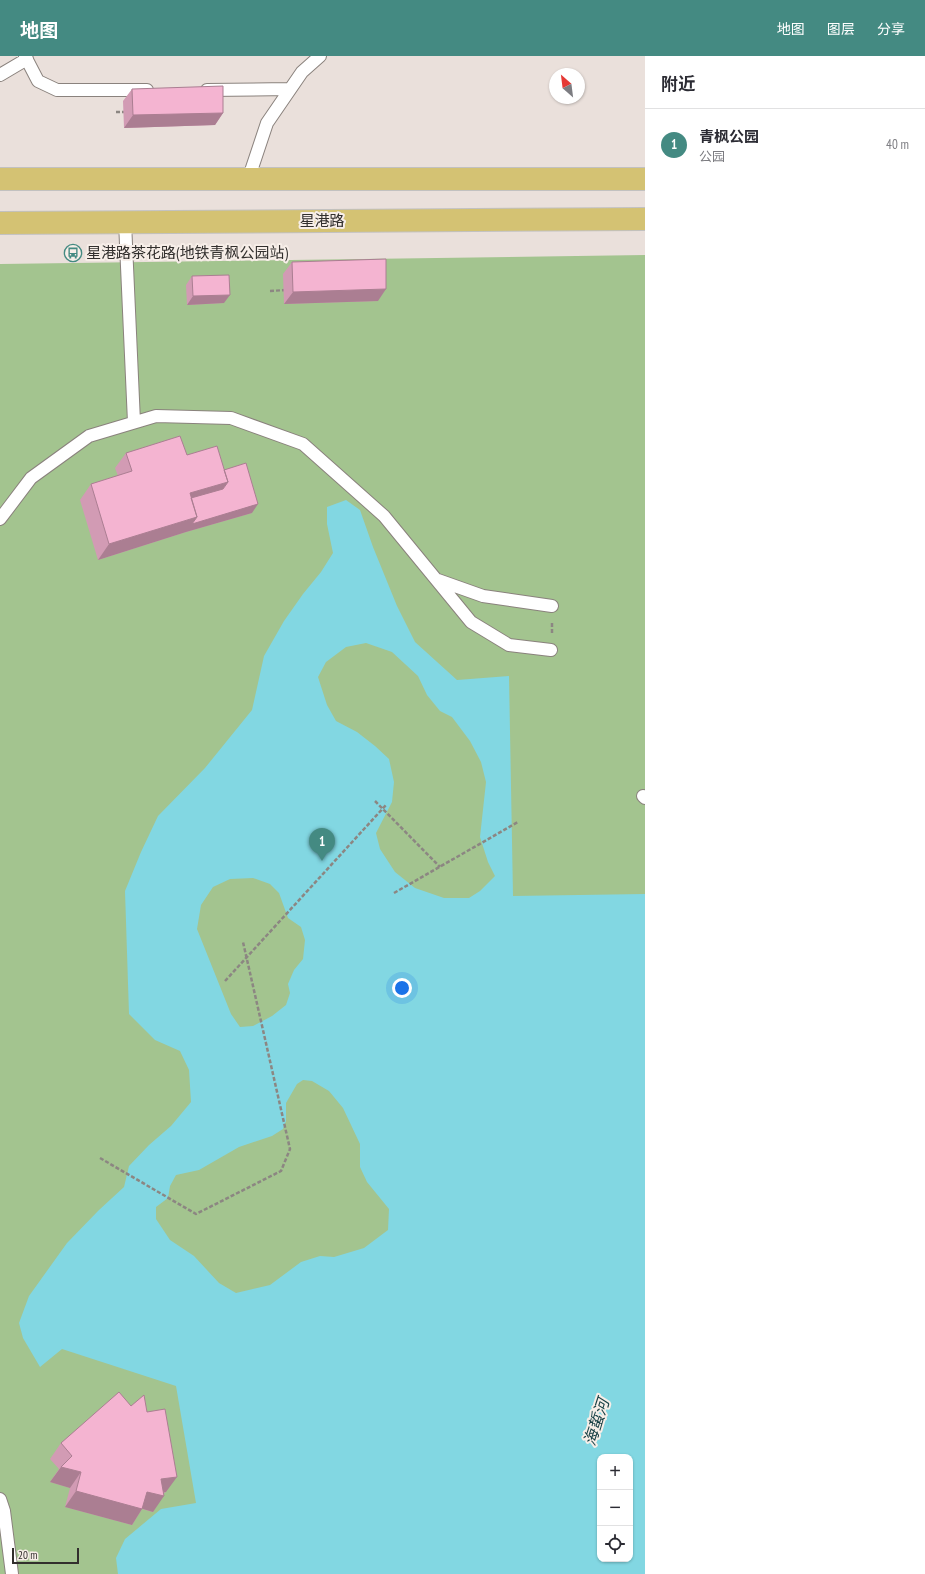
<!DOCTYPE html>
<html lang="zh">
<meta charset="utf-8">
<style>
body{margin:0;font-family:"PT Sans Narrow","Noto Sans SC",sans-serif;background:#f2f2f3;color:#2b2b33}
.controls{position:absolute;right:12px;bottom:12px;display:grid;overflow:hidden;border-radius:8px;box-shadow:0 1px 3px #0004}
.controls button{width:36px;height:36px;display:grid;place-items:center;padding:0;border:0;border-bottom:1px solid #e1e1e2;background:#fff;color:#2b2b33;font:20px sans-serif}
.compass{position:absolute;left:549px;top:12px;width:36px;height:36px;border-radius:50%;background:#fff;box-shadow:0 1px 3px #0004;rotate:332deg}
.scale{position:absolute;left:12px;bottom:10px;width:67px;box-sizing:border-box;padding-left:4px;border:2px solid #322f2d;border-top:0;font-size:11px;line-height:14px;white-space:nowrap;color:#322f2d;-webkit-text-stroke:3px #f7eee8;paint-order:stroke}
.you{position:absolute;left:402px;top:932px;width:14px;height:14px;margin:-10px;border:3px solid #fff;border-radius:50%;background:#1a73e8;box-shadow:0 0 0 6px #1a73e833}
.badge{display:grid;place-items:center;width:26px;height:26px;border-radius:50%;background:#448a82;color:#fff;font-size:13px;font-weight:700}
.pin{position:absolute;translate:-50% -33px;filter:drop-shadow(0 1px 2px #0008)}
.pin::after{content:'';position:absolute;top:21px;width:14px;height:12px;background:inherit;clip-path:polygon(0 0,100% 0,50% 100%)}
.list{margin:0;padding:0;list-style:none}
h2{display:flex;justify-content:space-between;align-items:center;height:52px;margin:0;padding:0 16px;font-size:17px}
h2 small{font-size:13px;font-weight:400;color:#7c7c81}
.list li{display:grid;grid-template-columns:26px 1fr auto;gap:12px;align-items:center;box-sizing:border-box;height:72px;padding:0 16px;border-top:1px solid #e1e1e2}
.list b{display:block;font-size:15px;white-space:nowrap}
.list p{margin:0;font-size:13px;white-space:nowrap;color:#7c7c81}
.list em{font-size:13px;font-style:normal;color:#7c7c81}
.icon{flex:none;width:22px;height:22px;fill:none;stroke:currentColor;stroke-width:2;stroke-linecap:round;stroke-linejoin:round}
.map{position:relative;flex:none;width:645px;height:1518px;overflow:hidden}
header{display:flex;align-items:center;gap:24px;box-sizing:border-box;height:56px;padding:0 20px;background:#448a82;color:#fff}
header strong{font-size:19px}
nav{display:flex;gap:22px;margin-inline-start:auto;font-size:14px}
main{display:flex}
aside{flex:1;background:#fff}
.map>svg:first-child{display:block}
.green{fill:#a3c48f;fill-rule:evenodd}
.water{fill:#82d7e2;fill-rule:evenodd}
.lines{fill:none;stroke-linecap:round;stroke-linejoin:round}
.lane-casing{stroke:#8a827d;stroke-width:14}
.primary-casing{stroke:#c2c1c0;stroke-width:24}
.path{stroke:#8c8682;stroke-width:2.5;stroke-dasharray:4 2;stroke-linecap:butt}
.lane{stroke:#fff;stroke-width:12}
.primary{stroke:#d4c273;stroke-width:22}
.wall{fill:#d29bb4}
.shaded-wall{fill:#ab7e92}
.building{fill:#f4b4d1;stroke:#ab7e92}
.labels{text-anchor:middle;stroke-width:4;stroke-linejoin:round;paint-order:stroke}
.street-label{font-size:15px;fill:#322f2d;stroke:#f7eee8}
.poi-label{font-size:15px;fill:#322f2d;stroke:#f7eee8;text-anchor:start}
.water-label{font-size:16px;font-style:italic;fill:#163e43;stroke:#f7eee8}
</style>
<header>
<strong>地图</strong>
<nav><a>地图</a><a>图层</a><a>分享</a></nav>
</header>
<main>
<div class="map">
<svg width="645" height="1518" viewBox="0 0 645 1518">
<rect width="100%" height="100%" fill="#eae0db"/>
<path class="green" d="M645 199V1518H0V208ZM600 1401H630V1503H600Z"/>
<path class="water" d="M346 444 360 454 373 491 397 550 415 586 457 624 509 620 513 840 645 838V1518H118L116 1502 125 1483 161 1453 196 1447 176 1330 62 1293 40 1311 23 1282 19 1267 29 1240 67 1187 99 1154 124 1131 129 1110 149 1089 171 1070 191 1046 189 1014 180 995 155 984 129 958 125 835 141 796 158 760 205 712 252 654 264 600 284 565 303 538 321 516 333 497 327 468V451ZM366 587 392 596 418 620 427 639 440 655 452 661 470 685 481 706 486 726 480 781 488 806 495 820 480 835 469 842H444L415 832 395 816 380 793 376 777 392 746 394 726 389 703 375 690 357 676 336 665 327 649 318 621 326 606 346 591ZM253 822 270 828 279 837 288 862 301 871 305 884 303 903 294 914 288 928 290 937 286 949 272 960 253 970 240 971 231 958 197 873 201 849 213 831 230 823ZM303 1024 312 1025 329 1035 343 1052 360 1088V1111L367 1126 389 1153 388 1174 364 1192 334 1201 320 1200 301 1206 270 1229 236 1237 219 1227 194 1200 170 1184 156 1163V1151L168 1142 170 1130 176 1119 199 1114 239 1091 272 1080 283 1073 286 1065V1047L297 1028ZM600 1401H630V1503H600Z"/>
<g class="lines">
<defs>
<path id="lane" d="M25 0 38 25 57 34H147
M0 19 27 3
M207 34 290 33
M248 124 267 67 302 16 320 0
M125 166 134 366
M0 463 31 422 89 380 156 360 231 362 303 388 384 460 471 566 509 589 551 594
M438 524 483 540 552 550
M643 740 645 742
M0 1443 4 1455 12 1518"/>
<path id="primary" d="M0 123H645
M0 167 645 163"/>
</defs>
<use href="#lane" class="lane-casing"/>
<use href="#primary" class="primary-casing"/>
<path class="path" d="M116 56H125
M270 235 286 234
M552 577V566
M375 745 440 811
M394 837 518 766
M225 925 386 749
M100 1102 196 1158 281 1115 290 1093 243 886"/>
<use href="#lane" class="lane"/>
<use href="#primary" class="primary"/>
</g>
<path class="wall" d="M132 33 223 57 215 69 124 72 123 45Z
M292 206 378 245 284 248 283 218Z
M192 220 224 247 187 249 186 229Z
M126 397 187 399 224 414 252 457 186 476 98 504 80 444 91 428 118 420 115 412Z
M131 1350 147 1356 166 1436 164 1437 153 1456 142 1453 132 1469 65 1451 70 1432 50 1426 59 1413 50 1403 61 1387Z"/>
<path class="shaded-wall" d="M223 57 215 69 124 72 133 59Z
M386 233 378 245 284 248 293 236Z
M230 239 224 247 187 249 193 240Z
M228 426 217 441 187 450 190 437Z
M258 448 252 457 186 476 98 504 109 488 197 461Z
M61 1411 81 1416 70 1432 50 1426Z
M177 1421 166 1436 156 1438 164 1440 153 1456 140 1452 142 1453 132 1469 65 1451 76 1435 147 1436 161 1423Z"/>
<path class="building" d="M223 30V57L133 59 132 33Z
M386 203V233L293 236 292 206Z
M229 219 230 239 193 240 192 220Z
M180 380 187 399 217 390 228 426 190 437 197 461 109 488 91 428 132 415 126 397Z
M246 407 258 448 192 468 197 461 191 442 223 433 228 426 224 414Z
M119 1336 131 1350 144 1339 147 1356 165 1353 177 1421 161 1423 164 1440 147 1436 142 1453 76 1435 81 1416 61 1411 72 1400 61 1387Z"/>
<defs>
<symbol id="bus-ring" viewBox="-11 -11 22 22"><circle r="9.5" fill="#f7eee8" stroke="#448a82" stroke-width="1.5"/><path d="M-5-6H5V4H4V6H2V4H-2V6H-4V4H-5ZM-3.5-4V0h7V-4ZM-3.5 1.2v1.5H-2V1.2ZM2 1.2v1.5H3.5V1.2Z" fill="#448a82"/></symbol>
</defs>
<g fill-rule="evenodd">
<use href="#bus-ring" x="63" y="187" width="20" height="20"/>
</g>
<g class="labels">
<g class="street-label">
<text x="322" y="170">星港路</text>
</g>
<g class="poi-label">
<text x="86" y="202">星港路茶花路(地铁青枫公园站)</text>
</g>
<g class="water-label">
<text transform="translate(596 1366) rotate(-72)" y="6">海蜇河</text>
</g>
</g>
</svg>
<div class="controls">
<button>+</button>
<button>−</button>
<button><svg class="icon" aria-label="locate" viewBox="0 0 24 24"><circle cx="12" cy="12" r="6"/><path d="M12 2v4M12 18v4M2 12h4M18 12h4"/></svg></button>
</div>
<svg class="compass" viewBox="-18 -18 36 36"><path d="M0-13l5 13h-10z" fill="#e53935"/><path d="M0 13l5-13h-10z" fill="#7c7c81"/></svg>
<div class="scale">20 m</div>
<div class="you"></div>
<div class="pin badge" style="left:322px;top:805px">1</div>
</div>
<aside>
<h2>附近<small></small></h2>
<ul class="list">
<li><span class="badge">1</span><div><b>青枫公园</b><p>公园</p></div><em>40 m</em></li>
</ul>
</aside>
</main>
